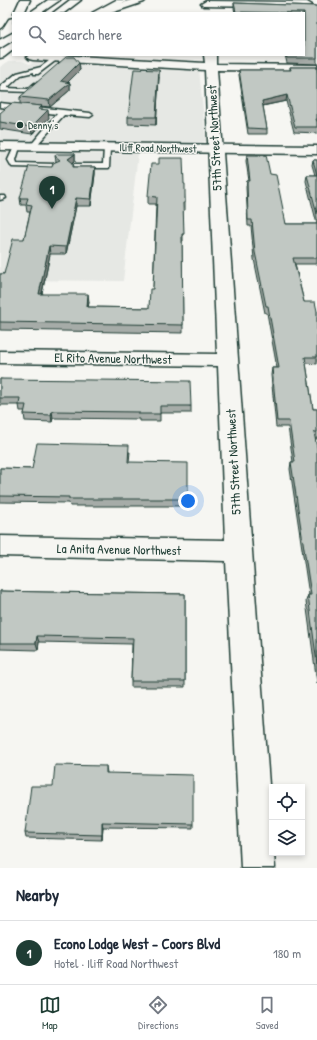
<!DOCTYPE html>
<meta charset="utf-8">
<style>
body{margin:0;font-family:"Patrick Hand",sans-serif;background:#f2f2f3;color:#1f2937}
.controls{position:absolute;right:12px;bottom:12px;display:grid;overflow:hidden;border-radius:0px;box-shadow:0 2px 6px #0003}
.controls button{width:36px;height:36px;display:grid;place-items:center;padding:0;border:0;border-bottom:1px solid #e0e1e3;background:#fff;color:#1f2937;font:20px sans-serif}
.you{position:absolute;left:188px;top:501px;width:14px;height:14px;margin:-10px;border:3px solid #fff;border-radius:50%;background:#1a73e8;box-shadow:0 0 0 6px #1a73e833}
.badge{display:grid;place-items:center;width:26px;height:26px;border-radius:50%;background:#1f3d34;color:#fff;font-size:13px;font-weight:700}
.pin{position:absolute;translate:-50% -33px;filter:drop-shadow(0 1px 2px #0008)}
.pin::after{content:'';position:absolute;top:21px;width:14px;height:12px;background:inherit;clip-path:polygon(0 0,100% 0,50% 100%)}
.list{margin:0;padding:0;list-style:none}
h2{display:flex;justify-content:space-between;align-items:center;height:52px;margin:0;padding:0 16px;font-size:17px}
h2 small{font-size:13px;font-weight:400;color:#747a83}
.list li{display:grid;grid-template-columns:26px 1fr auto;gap:12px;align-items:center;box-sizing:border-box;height:64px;padding:0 16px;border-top:1px solid #e0e1e3}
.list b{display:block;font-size:15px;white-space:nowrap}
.list p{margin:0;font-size:13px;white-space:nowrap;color:#747a83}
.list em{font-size:13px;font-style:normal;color:#747a83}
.icon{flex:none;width:22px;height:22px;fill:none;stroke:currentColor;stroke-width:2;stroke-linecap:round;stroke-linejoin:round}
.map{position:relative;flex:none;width:317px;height:868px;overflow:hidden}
.search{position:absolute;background:#fff;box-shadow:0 2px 6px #0003;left:12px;right:12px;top:12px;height:44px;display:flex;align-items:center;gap:10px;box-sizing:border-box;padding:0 14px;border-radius:0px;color:#747a83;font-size:15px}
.sheet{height:116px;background:#fff}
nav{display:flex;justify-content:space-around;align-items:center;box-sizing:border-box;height:56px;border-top:1px solid #e0e1e3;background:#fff;font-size:11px;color:#747a83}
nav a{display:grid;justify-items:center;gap:2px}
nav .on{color:#1f3d34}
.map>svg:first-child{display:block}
.built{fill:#e6e8e4}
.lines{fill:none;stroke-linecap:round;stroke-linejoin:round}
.lane-casing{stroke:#1f3d34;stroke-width:3}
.street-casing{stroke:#1f3d34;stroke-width:3}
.secondary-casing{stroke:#1f3d34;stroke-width:3}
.primary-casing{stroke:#1f3d34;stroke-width:3}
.highway-casing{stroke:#1f3d34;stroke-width:3}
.lane{fill:#f6f6f2;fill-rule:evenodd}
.street{fill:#f6f6f2;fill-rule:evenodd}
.secondary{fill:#f6f6f2;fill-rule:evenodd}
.primary{fill:#f6f6f2;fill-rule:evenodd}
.highway{fill:#f6f6f2;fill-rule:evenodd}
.wall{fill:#a6aca8;stroke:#1f3d34}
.shaded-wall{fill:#878c88;stroke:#1f3d34}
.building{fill:#c1c8c3;stroke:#1f3d34}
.poi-dot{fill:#1f3d34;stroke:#f6f6f2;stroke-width:1.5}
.labels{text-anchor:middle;stroke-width:3;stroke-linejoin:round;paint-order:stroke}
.far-poi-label{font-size:11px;fill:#1f3d34;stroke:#f6f6f2;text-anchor:start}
.far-street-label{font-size:11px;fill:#1f3d34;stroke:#f6f6f2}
.street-label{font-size:13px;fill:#1f3d34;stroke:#f6f6f2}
</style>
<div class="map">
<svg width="317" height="868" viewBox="0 0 317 868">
<rect width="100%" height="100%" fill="#f6f6f2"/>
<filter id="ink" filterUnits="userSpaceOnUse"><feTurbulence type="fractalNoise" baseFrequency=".025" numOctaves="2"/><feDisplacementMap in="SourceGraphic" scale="8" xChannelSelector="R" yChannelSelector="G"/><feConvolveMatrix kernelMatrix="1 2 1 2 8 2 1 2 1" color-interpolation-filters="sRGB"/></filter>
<g filter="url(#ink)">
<path class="built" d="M40 60 106 66 199 69 206 141 200 144 0 141V67L9 61H22L30 64Z
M0 152 138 154 123 281 0 280Z"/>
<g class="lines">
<defs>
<path id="lane" d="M54 57 59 58 38 74H34V72L21 75 7 88 28 89 35 83H39V85L31 92 0 91V87L17 73 41 67Z
M0 103 90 113 93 115 90 117 64 115 34 148 32 149 29 147 30 146 57 114 0 107Z
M17 145 20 147 16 160 17 163 55 164 59 166 55 168 12 167 8 160 14 147Z
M107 146 110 148 109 168H74L70 166 74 164H103L104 148Z
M0 196H5L6 198 0 200Z"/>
<path id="street" d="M206 1 307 2 312 5 307 8 203 6 201 4Z
M29 55H57L205 63 204 55H216V64L317 65V71L217 70 272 826V853H274L275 868H241L226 561 0 556V536L225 540 218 366 0 363V351L217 354 205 70 33 60 29 59 27 57Z"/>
<path id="secondary" d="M0 142 317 146V154L0 150Z"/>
<path id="primary" d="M48 0H60L41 13H29Z
M70 0H81L64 13H53Z
M116 0H128L105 13H92Z
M13 23V31L0 38V30Z
M13 42V50L4 57 0 58V50Z"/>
<path id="highway" d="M20 0H30L24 13H14Z
M131 0H146L144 2 111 13H96L97 11Z
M13 18 12 30 7 33 3 32 2 30 9 19Z"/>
</defs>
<use href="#lane" class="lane-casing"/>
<use href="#street" class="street-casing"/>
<use href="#secondary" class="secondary-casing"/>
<use href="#primary" class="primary-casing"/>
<use href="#highway" class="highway-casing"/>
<use href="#lane" class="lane"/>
<use href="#street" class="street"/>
<use href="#secondary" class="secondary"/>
<use href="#primary" class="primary"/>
<use href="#highway" class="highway"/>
</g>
<path class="wall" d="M234 3 317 6V64L287 63 285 55H304V13H235L234 8Z
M79 63 80 70 68 82 70 83V90L50 107 20 104V97Z
M290 67H317V133L294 132 286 101 263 106 267 129V134H248L239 75V70H290Z
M159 77 156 125 128 124V117Z
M42 106V109L49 118 32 134 0 129V113Z
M75 154V161L73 163 74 167H95V174L91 206H76L66 254H50L42 294 89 302 88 307 149 308 153 289 156 204H148V196L184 184 185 203V210H183V241H182L183 333 0 330V274H4L24 239 30 212H27L26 205H21L20 198 52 167 56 161 55 156Z
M247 155 270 174 286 224H317V264H295L304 302 317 311V364L306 363 313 409H317V439H315L317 448V683L306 601 308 595H309L290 469 291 462H293L288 427H276L271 375 272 368H277L267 313H265L254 259 251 226H248L246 187 247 181H249L246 161Z
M313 160H317V224L306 181 307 175H315L312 165Z
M0 379 191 406V413H160V421H139V419L53 418 52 422 25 421 24 414 25 411H20L19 405H0Z
M130 452 129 462 188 499V506H70L69 503 0 502V468L32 469Z
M0 591 44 592 185 594V687H131V681L132 644 39 642 38 650 0 649Z
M106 766 107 773 193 824V828L103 827 102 840 26 838 25 833 53 786Z"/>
<path class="shaded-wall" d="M79 63 80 70 62 88 61 81Z
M159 70V77L156 125V117Z
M70 83V90L50 107 49 100Z
M287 95 286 101 261 106 262 101Z
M48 110 49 118 32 134 31 127Z
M75 154V161L69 165 68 159Z
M95 167V174L91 206V199Z
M76 198V206L66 254V247Z
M49 246 50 254 40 302 39 294Z
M88 294 89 302 87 315V307Z
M52 411 53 418 52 422 51 415Z
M37 636 39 642 38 650 36 643Z
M102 822 103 827 102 840Z"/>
<path class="building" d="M234 3 317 6V58H287L286 55H304V13L236 12Z
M66 57H74L79 63 61 81 70 83 49 100 20 97Z
M290 67H317V119H316L317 122V127H295L287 95 262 101 267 129 248 128 239 70H291Z
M134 69 159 70 156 117H128Z
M12 103 42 106 39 109 48 110 31 127 0 122V113Z
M56 154H75L68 159 73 163V167H95L91 199 76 198 66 247 49 246 39 294H88L87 307 149 308 150 289H153L157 197 148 196 151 164H159V158H183L184 184H185V203H183L184 234H182L183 325 0 322V274H4L13 239H24L32 205 26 204 28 198H20L29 166 52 167 53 163 60 160 55 156Z
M247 155H266L270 174 276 175 286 224H317V258H293L304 302H315L317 311V357H305L313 409H317V432H314L317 448V664L308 595H311L291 462H295L289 421H277L272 368H279L268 306H266L255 252 252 220H248L247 181H250Z
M313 160H317V175Z
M307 175H317V214Z
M0 379 190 381 191 406H160V414H139V412L52 411 51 415 24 414 26 405H19L20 398H0Z
M37 443 129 445 128 462 188 463V499H69V497L0 496V468L32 469Z
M0 591 44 592 185 594V681H131L133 638 37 636 36 643H0Z
M55 765 106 766V773L193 775V824L102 822V835L25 833 31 786H53Z"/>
</g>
<circle class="poi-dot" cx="20" cy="125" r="4"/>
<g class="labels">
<g class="far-poi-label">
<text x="28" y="129">Denny's</text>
</g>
<g class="far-street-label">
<text transform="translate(158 148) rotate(1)" y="4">Iliff Road Northwest</text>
</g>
<g class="street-label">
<text transform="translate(214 138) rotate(-93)" y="5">57th Street Northwest</text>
<text transform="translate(113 358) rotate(1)" y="5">El Rito Avenue Northwest</text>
<text transform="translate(233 462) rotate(-93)" y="5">57th Street Northwest</text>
<text transform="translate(119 549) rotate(1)" y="5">La Anita Avenue Northwest</text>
</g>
</g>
</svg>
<div class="controls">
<button><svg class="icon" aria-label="locate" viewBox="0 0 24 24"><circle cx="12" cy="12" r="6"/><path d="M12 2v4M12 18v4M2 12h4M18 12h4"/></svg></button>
<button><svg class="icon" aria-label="layers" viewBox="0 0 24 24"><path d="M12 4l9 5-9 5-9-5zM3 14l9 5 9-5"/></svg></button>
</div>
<div class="you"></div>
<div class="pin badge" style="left:52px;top:209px">1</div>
<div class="search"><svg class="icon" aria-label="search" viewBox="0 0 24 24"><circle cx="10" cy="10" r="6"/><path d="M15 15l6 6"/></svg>Search here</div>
</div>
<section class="sheet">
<h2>Nearby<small></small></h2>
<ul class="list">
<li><span class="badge">1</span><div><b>Econo Lodge West - Coors Blvd</b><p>Hotel · Iliff Road Northwest</p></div><em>180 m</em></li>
</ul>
</section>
<nav>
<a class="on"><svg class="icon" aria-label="map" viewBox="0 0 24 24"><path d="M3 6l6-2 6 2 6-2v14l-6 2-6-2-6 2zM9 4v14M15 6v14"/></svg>Map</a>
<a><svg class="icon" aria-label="directions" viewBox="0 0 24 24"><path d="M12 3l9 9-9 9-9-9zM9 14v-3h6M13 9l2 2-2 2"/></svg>Directions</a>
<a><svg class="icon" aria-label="saved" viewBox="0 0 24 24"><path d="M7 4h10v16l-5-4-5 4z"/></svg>Saved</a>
</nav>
